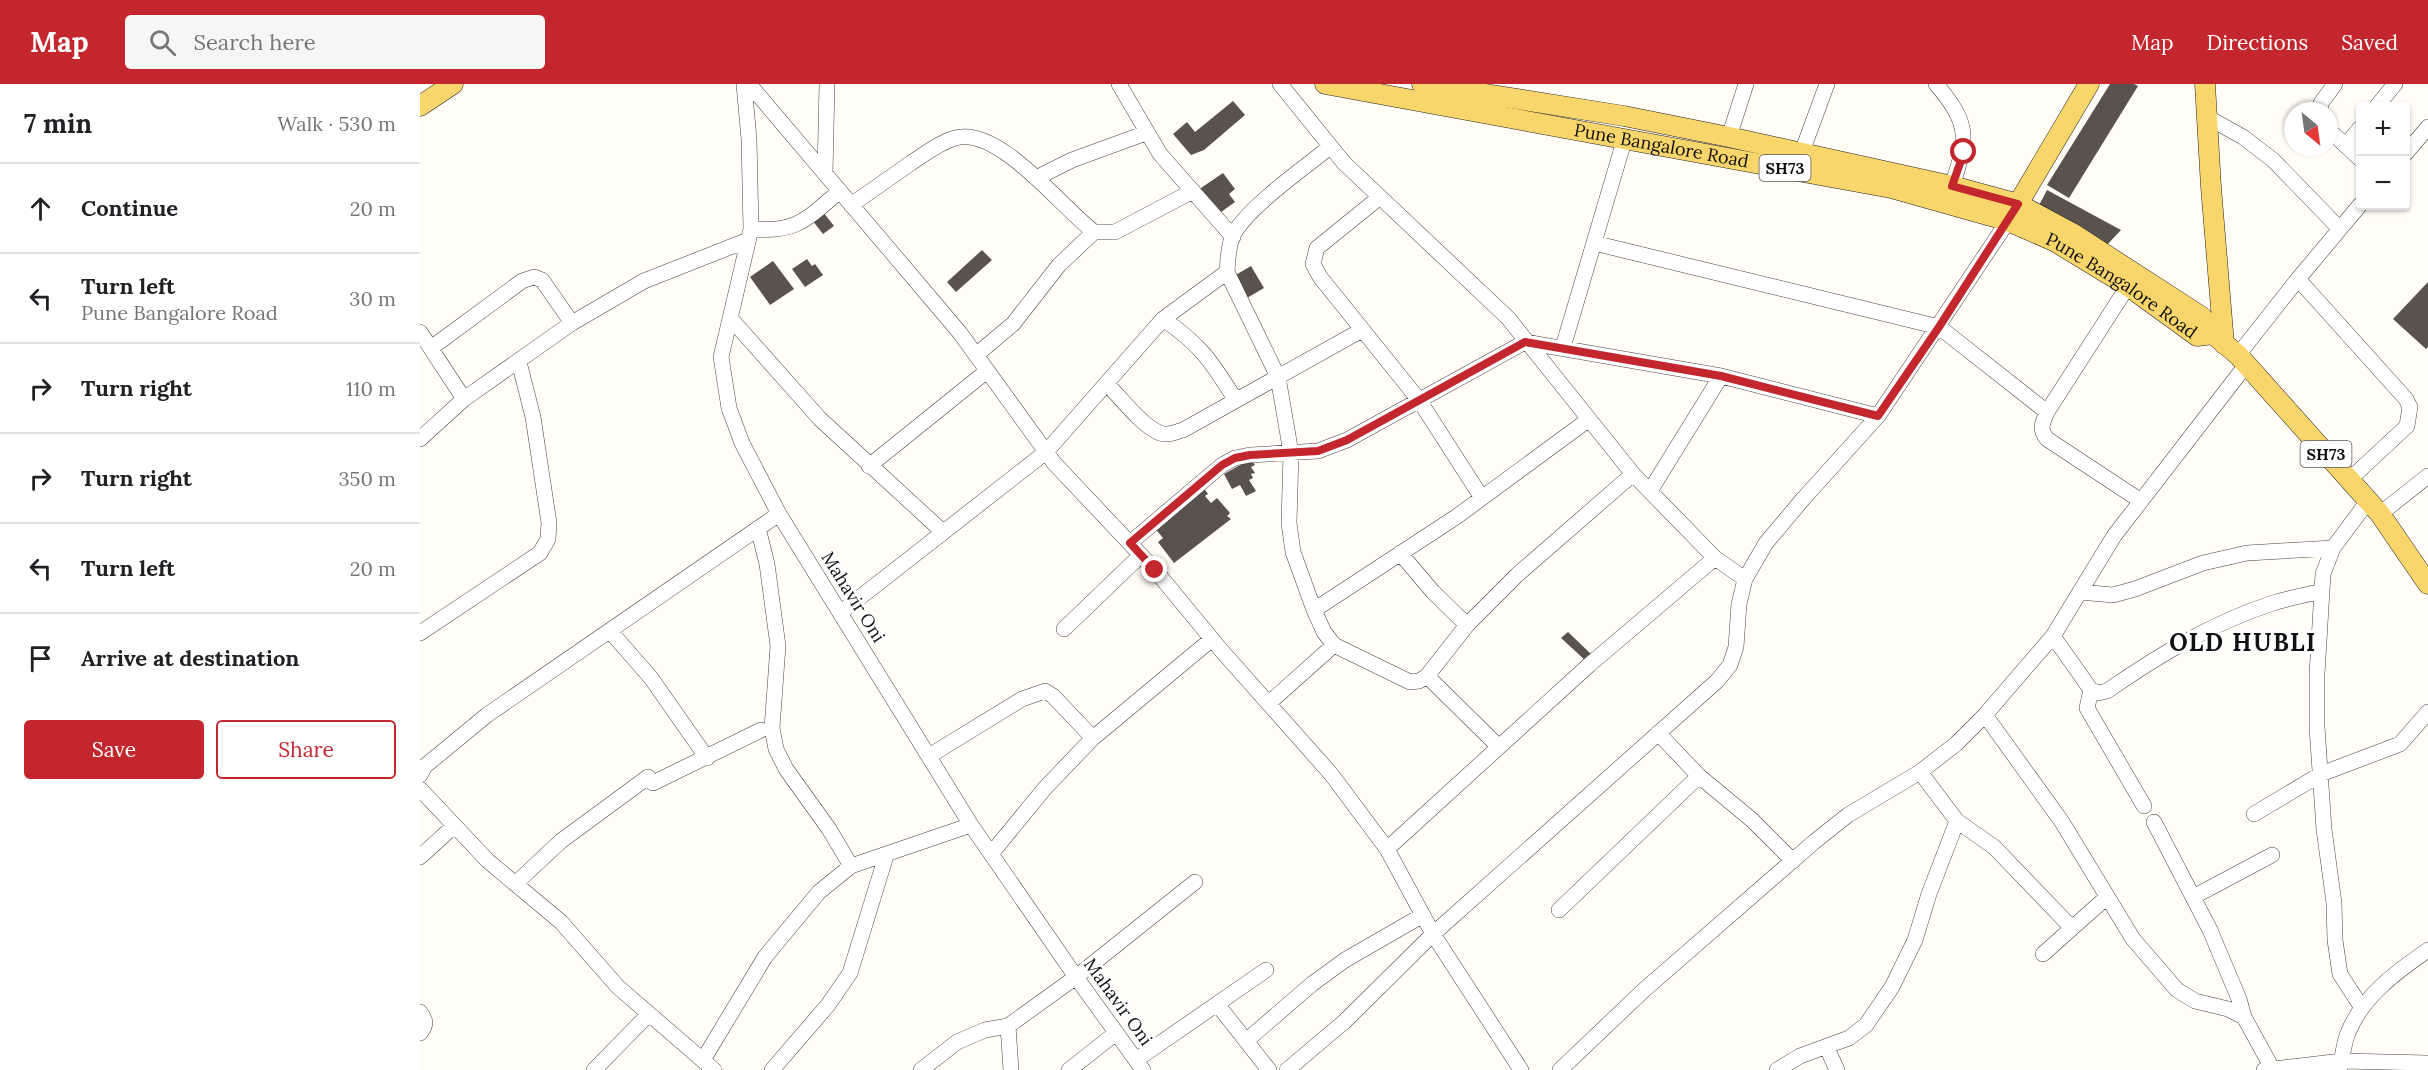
<!DOCTYPE html>
<meta charset="utf-8">
<style>
body{margin:0;font-family:Lora,serif;background:#f6f6f6;color:#202124}
.controls{position:absolute;right:18px;top:18px;display:grid;overflow:hidden;border-radius:6px;box-shadow:0 2px 4px #0004}
.controls button{width:54px;height:54px;display:grid;place-items:center;padding:0;border:0;border-bottom:2px solid #e0e0e0;background:#fff;color:#202124;font:30px sans-serif}
.compass{position:absolute;left:1864px;top:18px;width:54px;height:54px;border-radius:50%;background:#fff;box-shadow:0 2px 4px #0004;rotate:151deg}
.stop{position:absolute;width:18px;height:18px;margin:-14px;border:4px solid #c4262e;border-radius:50%;background:#fff}
.stop.end{background:#c4262e;border-color:#fff;box-shadow:0 2px 6px #0008}
.list{margin:0;padding:0;list-style:none}
h2{display:flex;justify-content:space-between;align-items:center;height:78px;margin:0;padding:0 24px;font-size:26px}
h2 small{font-size:20px;font-weight:400;color:#757577}
.list li{display:grid;grid-template-columns:39px 1fr auto;gap:18px;align-items:center;box-sizing:border-box;height:90px;padding:0 24px;border-top:2px solid #e0e0e0}
.list b{display:block;font-size:22px;white-space:nowrap}
.list p{margin:0;font-size:20px;white-space:nowrap;color:#757577}
.list em{font-size:20px;font-style:normal;color:#757577}
.actions{display:flex;gap:12px;padding:18px 24px}
.actions a{flex:1;padding:14px 0;border:2px solid #c4262e;border-radius:6px;text-align:center;font-size:21px;color:#c4262e}
.actions .main{background:#c4262e;color:#fff}
.icon{flex:none;width:33px;height:33px;fill:none;stroke:currentColor;stroke-width:2;stroke-linecap:round;stroke-linejoin:round}
.map{position:relative;flex:none;width:2008px;height:986px;overflow:hidden}
header{display:flex;align-items:center;gap:36px;box-sizing:border-box;height:84px;padding:0 30px;background:#c4262e;color:#fff}
header strong{font-size:28px}
nav{display:flex;gap:33px;margin-inline-start:auto;font-size:21px}
.search{width:420px;height:54px;background:#f6f6f6;display:flex;align-items:center;gap:15px;box-sizing:border-box;padding:0 21px;border-radius:6px;color:#757577;font-size:22px}
main{display:flex}
aside{flex:1;background:#fff}
.map>svg:first-child{display:block}
.building{fill:#5a524d}
.lines{fill:none;stroke-linecap:round;stroke-linejoin:round}
.minor-casing{stroke:#444;stroke-width:16}
.major-casing{stroke:#222;stroke-width:21}
.minor{stroke:#fff;stroke-width:15}
.major{stroke:#f9d66b;stroke-width:20}
.route{stroke:#c4262e;stroke-width:8}
.labels{text-anchor:middle;stroke-width:6;stroke-linejoin:round;paint-order:stroke}
.shield{fill:#fff;stroke:#585858;stroke-width:1.5}
.shield-label{font-size:16px;font-weight:bold;fill:#111}
.street-label{font-size:18px;fill:#111;stroke:#fff}
.district-label{font-size:24px;font-weight:bold;letter-spacing:1.5px;fill:#111;stroke:#fff}
</style>
<header>
<strong>Map</strong>
<div class="search"><svg class="icon" aria-label="search" viewBox="0 0 24 24"><circle cx="10" cy="10" r="6"/><path d="M15 15l6 6"/></svg>Search here</div>
<nav><a>Map</a><a>Directions</a><a>Saved</a></nav>
</header>
<main>
<aside>
<h2>7 min<small>Walk · 530 m</small></h2>
<ul class="list">
<li><svg class="icon" aria-label="ahead" viewBox="0 0 24 24"><path d="M12 20V5M6 11l6-6 6 6"/></svg><div><b>Continue</b></div><em>20 m</em></li>
<li><svg class="icon" aria-label="left" viewBox="0 0 24 24"><path d="M17 20v-9H6M10 6l-5 5 5 5"/></svg><div><b>Turn left</b><p>Pune Bangalore Road</p></div><em>30 m</em></li>
<li><svg class="icon" aria-label="right" viewBox="0 0 24 24"><path d="M7 20v-9h11M14 6l5 5-5 5"/></svg><div><b>Turn right</b></div><em>110 m</em></li>
<li><svg class="icon" aria-label="right" viewBox="0 0 24 24"><path d="M7 20v-9h11M14 6l5 5-5 5"/></svg><div><b>Turn right</b></div><em>350 m</em></li>
<li><svg class="icon" aria-label="left" viewBox="0 0 24 24"><path d="M17 20v-9H6M10 6l-5 5 5 5"/></svg><div><b>Turn left</b></div><em>20 m</em></li>
<li><svg class="icon" aria-label="arrive" viewBox="0 0 24 24"><path d="M6 21V4h12l-3 4 3 4H6"/></svg><div><b>Arrive at destination</b></div></li>
</ul>
<div class="actions"><a class="main">Save</a><a>Share</a></div>
</aside>
<div class="map">
<svg width="2008" height="986" viewBox="0 0 2008 986">
<rect width="100%" height="100%" fill="#fffdf5"/>
<path class="building" d="M1690 0H1714L1718 2 1649 114 1627 101Z
M813 17 825 31 784 66 771 71 753 50 767 38 775 48Z
M803 89 815 105 809 110 815 118 797 131 778 106Z
M1627 106 1701 146 1686 162 1617 125Z
M403 128 414 142 403 150 392 136Z
M562 166 572 176 536 208 527 198Z
M387 175 392 182 395 180 403 191 385 203 372 185Z
M353 177 374 205 350 221 330 193Z
M831 182 844 204 827 214 814 192Z
M2008 198V263L2006 265 1973 235Z
M831 375 835 381 831 383 835 389 831 390 833 394 829 396 836 407 826 412 820 401 812 405 804 390Z
M783 403 788 410 785 412 791 419 797 414 810 429 807 432 811 435 754 479 738 458 743 454 733 442Z
M1148 548 1172 571 1166 577 1141 554Z"/>
<g class="lines">
<defs>
<path id="minor" d="M324 0 329 55 331 145 301 273 309 324 322 359 359 430 551 741 656 893 723 986
M329 0 540 249 634 379 735 486 801 566 911 690 967 765 1013 850 1101 986
M699 0 740 70 813 153
M860 0 924 79 1088 234 1213 390 1295 474 1325 495
M1516 0C1550 40 1548 54 1532 102
M1957 22 1975 0
M1900 27 1901 19 1915 0
M1787 33 1823 53 1853 76 1920 145
M1909 46 1940 75
M1309 53 1326 0
M1926 61 1940 44
M1382 68 1407 0
M1986 69 2008 43
M405 90 407 0
M616 94 652 76 726 49
M960 113 897 164 893 180 900 193 999 316 1062 414
M431 121C451 107 471 93 491 79 505 70 518 59 535 54 578 41 641 123 674 148H695L773 107
M331 145C378 149 386 135 420 107
M1174 159 1519 243 1627 328
M1878 195 1986 315 1990 323 1987 342 1929 396
M1708 202 1627 328C1622 340 1619 345 1627 355L1721 417
M311 235 400 335 523 448
M743 235C781 261 791 277 815 315
M0 248 44 315
M1143 263 1205 54
M11 264 102 197 114 193 122 196 152 239
M556 271 593 240 639 181 674 148
M1818 271 1878 195 1940 121
M687 300C700 313 722 342 740 349 747 352 755 348 763 346L942 246
M1168 336 1036 433 894 526 904 548 914 561 990 598 999 597 1007 592 1047 541 1097 491 1213 390
M0 355 44 315 152 239 224 197 328 156
M449 382 567 287
M1230 407 1301 292
M1960 430 2008 392
M338 444 347 480 358 562 352 644 356 665 366 685 409 745 431 782
M710 459 802 381 815 374 830 371 898 367 927 356 1105 258 1301 292 1458 332
M980 469 1013 508 1047 541
M1660 508 1693 511 1715 505 1783 479 1827 469 1913 464
M894 526 873 468 869 439 871 369 858 293 807 188C808 176 808 162 813 151 828 123 884 84 910 63
M420 529 626 368 743 235 807 188
M644 545 721 471
M190 547 231 594 287 674
M0 549 120 469 128 455 129 439 113 333 99 278
M1633 552 1671 606 1678 609 1687 607C1739 571 1792 539 1853 519 1869 514 1886 511 1902 507
M1007 592 1079 663
M1671 606 1667 624 1724 722
M849 619 914 561
M1565 631 1642 738 1713 855 1757 906 1775 917 1808 925 1824 933 1852 984
M1238 649 1279 692 1332 736 1373 777
M509 672 602 615 625 607 633 612 673 654
M1500 688 1537 737 1574 763 1652 844
M0 691 5 682 67 631 359 430
M233 699 341 646
M0 705 68 777 141 838 198 903 294 986
M1834 730 1901 690 1980 660 2008 628
M1734 738 1790 846 1819 915 1824 933
M967 765 1169 581 1295 474
M571 770 625 704 673 654 792 555
M0 773 34 742
M95 800 141 757 228 693
M1773 813 1852 771
M1139 826 1279 692
M1623 870 1687 813
M797 920 849 986
M1942 924 1920 890 1915 856 1914 819 1904 745 1897 643V590L1903 490 1913 464 1948 417
M0 928C6 936 7 941 0 949
M588 942 591 986
M826 957 892 900 925 876 1003 831
M1407 964 1417 986
M283 976 345 873 399 808 431 782 551 741
M716 976 846 886
M174 986 229 930
M352 986 408 921 430 889 466 772
M501 986 537 958 565 946 588 942 656 893 775 798
M649 986 696 949
M867 986 924 938 1013 850 1297 597 1310 581 1316 563 1319 520 1325 495 1346 459 1383 415 1458 332 1588 137
M1140 986 1224 906 1394 758 1428 731 1500 688 1536 660 1565 631 1633 552 1694 452 1826 281
M1357 986 1380 972 1429 954 1446 941 1472 903 1495 856 1509 810 1537 737
M1844 986 1922 977 2008 979
M1919 986C1923 974 1923 961 1928 949 1942 913 1976 888 2008 866"/>
<g id="major">
<path id="s1" d="M905 0 1471 104 1588 137 1634 157 1708 202 1777 252 1793 250"/>
<path d="M1002 0 1204 32 1309 53 1532 102 1598 120 1652 149 1782 233 1793 250 1818 271 1960 430 2008 500"/>
<path d="M1785 0 1791 103 1804 260"/>
<path d="M0 22 33 0"/>
<path d="M1592 130 1669 0"/>
</g>
</defs>
<use href="#minor" class="minor-casing"/>
<use href="#major" class="major-casing"/>
<use href="#minor" class="minor"/>
<use href="#major" class="major"/>
</g>
<g class="lines">
<path class="route" d="M735 486 710 459 802 381 815 374 830 371 898 367 927 356 1105 258 1301 292 1458 332 1519 243 1598 120 1532 102 1544 68"/>
</g>
<g class="labels">
<g class="shield">
<rect x="1339.5" y="71" width="51" height="26" rx="4.5"/>
<rect x="1880.5" y="357" width="51" height="26" rx="4.5"/>
</g>
<g class="shield-label">
<text x="1365" y="90">SH73</text>
<text x="1906" y="376">SH73</text>
</g>
<g class="street-label">
<text dy="6" stroke="none"><textPath href="#s1" startOffset="342">Pune Bangalore Road</textPath></text>
<text dy="6" stroke="none"><textPath href="#s1" startOffset="828">Pune Bangalore Road</textPath></text>
<text transform="translate(433 513) rotate(58)" y="6">Mahavir Oni</text>
<text transform="translate(698 918) rotate(54)" y="6">Mahavir Oni</text>
</g>
<g class="district-label">
<text x="1823" y="567">OLD HUBLI</text>
</g>
</g>
</svg>
<div class="controls">
<button>+</button>
<button>−</button>
</div>
<svg class="compass" viewBox="-18 -18 36 36"><path d="M0-13l5 13h-10z" fill="#e53935"/><path d="M0 13l5-13h-10z" fill="#757577"/></svg>
<div class="stop" style="left:1544px;top:68px"></div>
<div class="stop end" style="left:735px;top:486px"></div>
</div>
</main>
